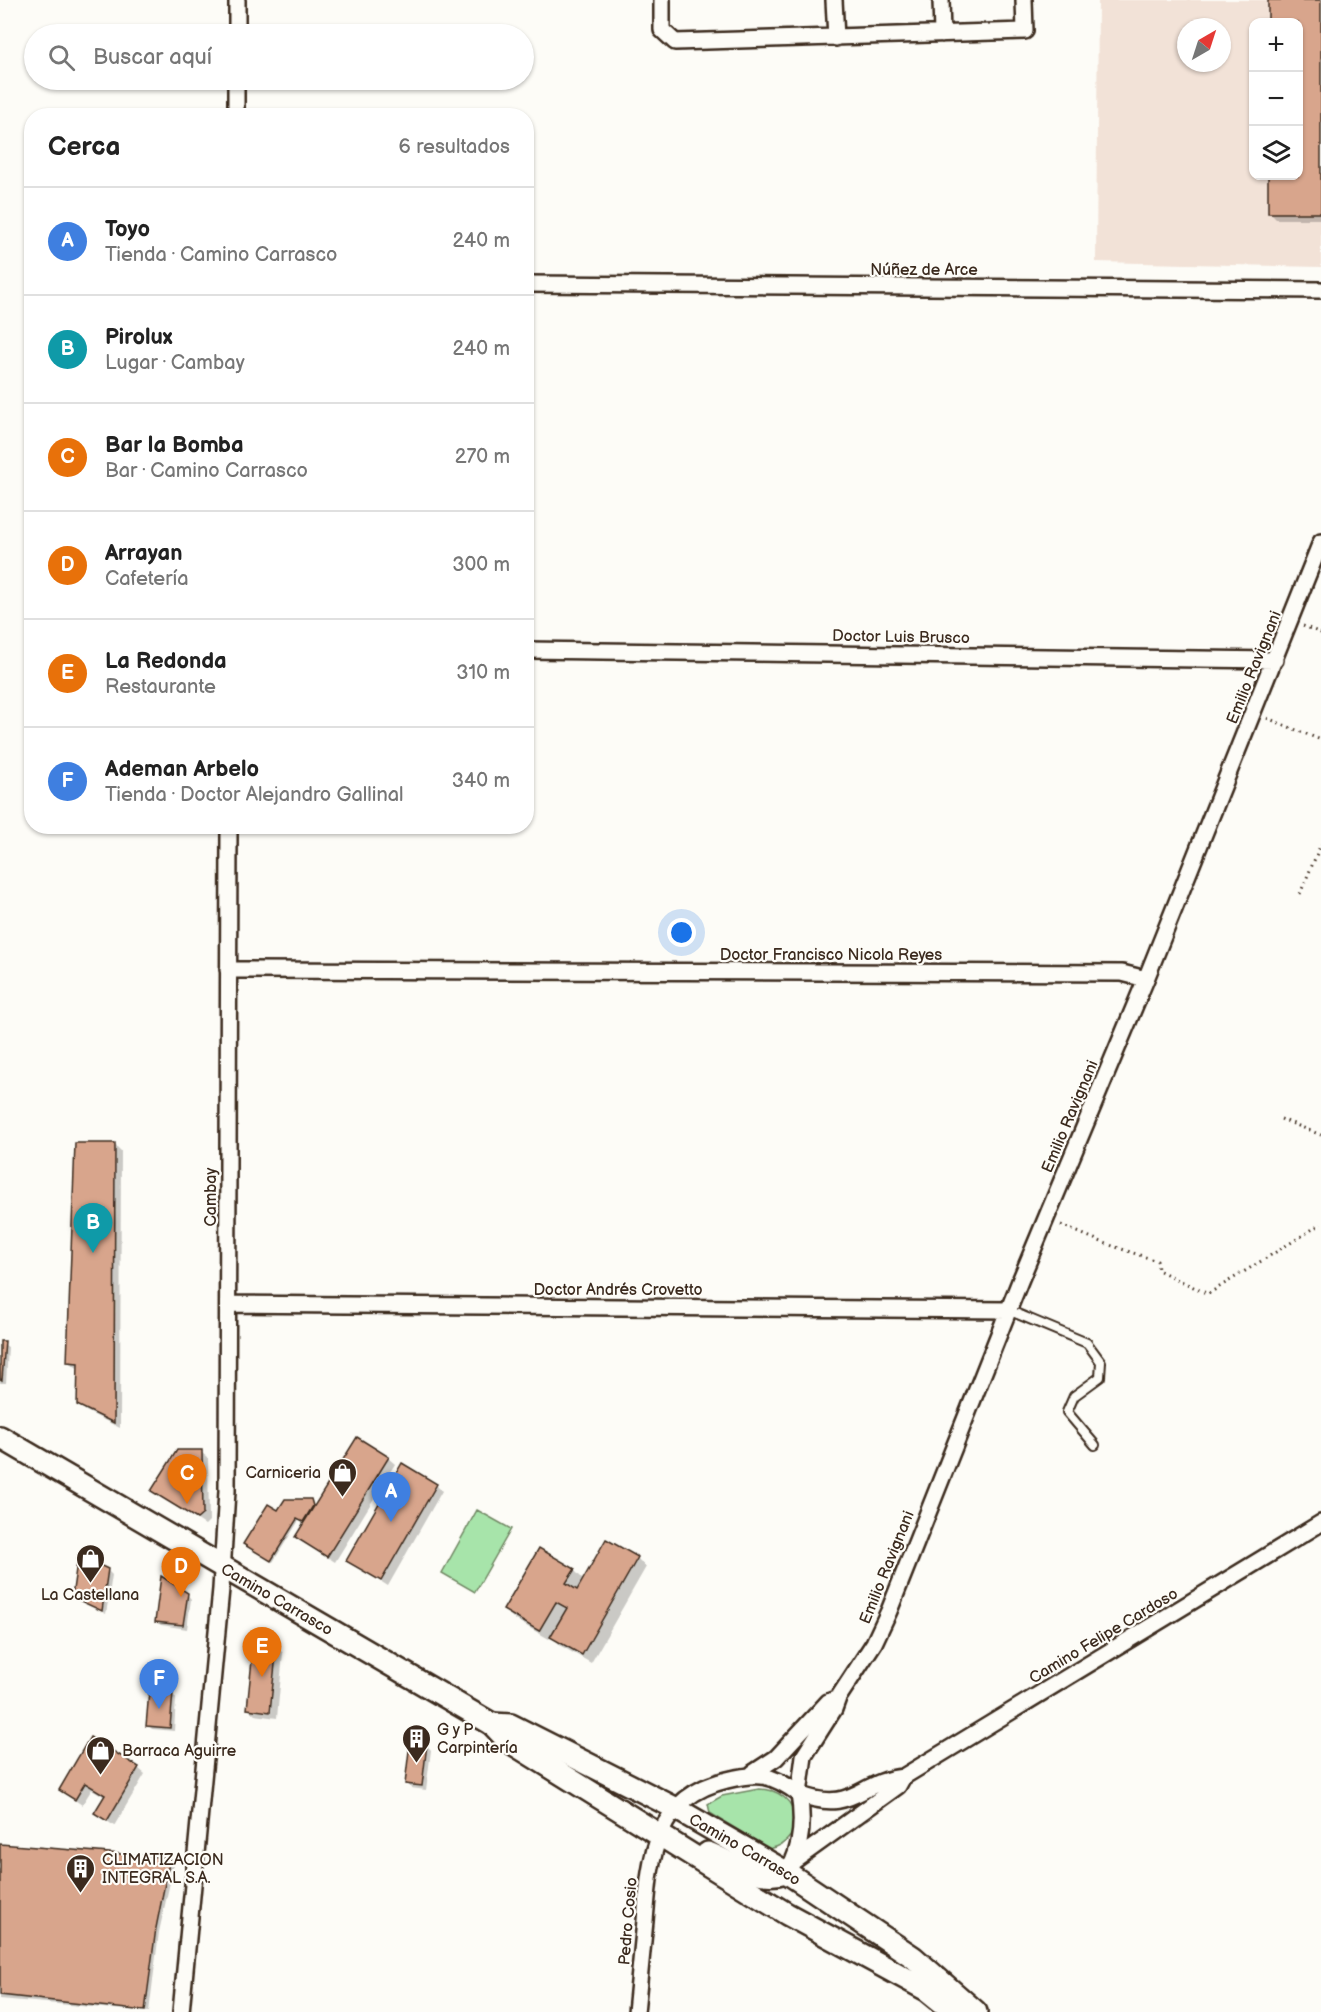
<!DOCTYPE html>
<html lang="es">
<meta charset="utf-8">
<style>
body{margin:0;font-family:"Balsamiq Sans",sans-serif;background:#f6f6f6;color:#222}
.controls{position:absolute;right:18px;top:18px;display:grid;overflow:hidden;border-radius:12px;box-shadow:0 2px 4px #0004}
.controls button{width:54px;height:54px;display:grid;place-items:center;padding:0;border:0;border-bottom:2px solid #e0e0e0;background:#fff;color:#222;font:30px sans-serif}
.compass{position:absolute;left:1177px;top:18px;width:54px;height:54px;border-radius:50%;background:#fff;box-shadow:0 2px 4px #0004;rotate:39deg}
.you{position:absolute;left:682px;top:933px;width:21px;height:21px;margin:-15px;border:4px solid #fff;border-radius:50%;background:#1a73e8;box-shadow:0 0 0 9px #1a73e833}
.badge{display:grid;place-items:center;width:39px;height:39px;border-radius:50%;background:#d93025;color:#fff;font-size:20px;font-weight:700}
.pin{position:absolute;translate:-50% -50px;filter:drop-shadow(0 2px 3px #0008)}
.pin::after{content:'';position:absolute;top:32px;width:21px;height:18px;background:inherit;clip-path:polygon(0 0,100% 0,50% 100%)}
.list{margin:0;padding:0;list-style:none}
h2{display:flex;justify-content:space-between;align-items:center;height:78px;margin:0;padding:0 24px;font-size:26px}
h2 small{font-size:20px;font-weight:400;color:#767676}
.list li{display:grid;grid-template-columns:39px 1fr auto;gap:18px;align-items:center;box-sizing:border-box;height:108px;padding:0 24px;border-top:2px solid #e0e0e0}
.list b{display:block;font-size:22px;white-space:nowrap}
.list p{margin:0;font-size:20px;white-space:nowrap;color:#767676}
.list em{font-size:20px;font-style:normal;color:#767676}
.icon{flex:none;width:33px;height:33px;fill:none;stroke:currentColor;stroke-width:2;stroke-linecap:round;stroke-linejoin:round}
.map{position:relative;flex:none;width:1321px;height:2012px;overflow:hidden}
.search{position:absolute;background:#fff;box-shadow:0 2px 4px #0004;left:24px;top:24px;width:510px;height:66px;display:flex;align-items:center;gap:15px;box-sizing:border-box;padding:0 21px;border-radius:33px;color:#767676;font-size:22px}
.panel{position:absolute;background:#fff;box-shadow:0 2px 4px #0004;left:24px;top:108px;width:510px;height:726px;border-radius:24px}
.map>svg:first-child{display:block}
.built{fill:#f2e2d7;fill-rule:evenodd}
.green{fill:#a7e4aa;stroke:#718764;stroke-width:1.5}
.shadow{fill:#0003}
.building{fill:#d8a58c;stroke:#3b2a1e;stroke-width:1.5}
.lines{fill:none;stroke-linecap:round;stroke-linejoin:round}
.lane-casing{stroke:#3b2a1e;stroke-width:12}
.street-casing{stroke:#3b2a1e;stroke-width:20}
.secondary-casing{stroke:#3b2a1e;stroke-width:26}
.path{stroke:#3b2a1e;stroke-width:3;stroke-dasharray:1.5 4.5;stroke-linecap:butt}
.lane{stroke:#fdfcf7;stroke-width:8}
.street{stroke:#fdfcf7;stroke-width:15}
.secondary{stroke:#fdfcf7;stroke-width:21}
.labels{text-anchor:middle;stroke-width:4.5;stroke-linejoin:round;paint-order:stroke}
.street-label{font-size:16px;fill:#3b2a1e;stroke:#fdfcf7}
.poi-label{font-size:16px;fill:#3b2a1e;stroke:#fdfcf7;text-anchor:start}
</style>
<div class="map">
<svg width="1321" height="2012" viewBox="0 0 1321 2012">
<rect width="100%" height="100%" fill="#fdfcf7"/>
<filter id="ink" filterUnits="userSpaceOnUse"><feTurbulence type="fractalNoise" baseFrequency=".0167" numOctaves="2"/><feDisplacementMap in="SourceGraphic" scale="12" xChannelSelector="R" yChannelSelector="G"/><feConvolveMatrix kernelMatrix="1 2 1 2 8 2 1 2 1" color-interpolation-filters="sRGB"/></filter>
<g filter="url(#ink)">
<path class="built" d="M1098 0H1321V267L1096 262ZM1254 22H1298V176H1254ZM1186 27H1222V63H1186Z"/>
<path class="green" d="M477 1510 511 1529 475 1592 442 1573Z
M759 1789C801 1789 809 1841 769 1849L710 1813 708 1804 722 1796Z"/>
<path class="shadow" d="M1270 0H1321V219H1276L1269 212V176H1298V22H1270Z
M114 1144 121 1151 120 1428 86 1411 79 1404V1369L68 1362Z
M0 1342 8 1347 6 1383H0Z
M201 1452 208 1458 209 1521 205 1525 153 1491Z
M388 1458 395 1464 335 1562 297 1537 305 1523 300 1519 273 1562 247 1545 279 1512 312 1503 314 1509Z
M436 1485 442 1491 388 1586 347 1560Z
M637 1558 646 1567 591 1663 561 1646 551 1635 549 1639 514 1619 505 1610 574 1570 584 1580Z
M108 1571 112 1575 106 1614 74 1596Z
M187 1594 191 1599 187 1629 161 1625 156 1621Z
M276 1646 283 1653 277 1718 255 1715 248 1709Z
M172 1694 176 1698 174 1731 152 1729 148 1725Z
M427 1746 431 1750 426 1790 411 1788 406 1784Z
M138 1768 145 1774 114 1826 96 1813 105 1797 92 1789 82 1805 60 1790Z
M0 1846 170 1860 174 1864 159 1932 149 2012 0 1999Z"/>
<path class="building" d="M1268 0H1321V213H1268V176H1298V22H1268Z
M75 1143H115L114 1423 77 1405 78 1363 67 1362Z
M0 1341H5L2 1380 0 1379Z
M357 1437 389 1457 327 1557 295 1537Z
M177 1450H202L203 1514 197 1519 151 1491Z
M402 1463 437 1484 381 1581 346 1561Z
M285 1499H311L313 1506 303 1522 297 1519 271 1561 243 1544 268 1504 278 1510Z
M606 1539 638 1557 582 1655 550 1637 567 1608 556 1602 539 1631 503 1610 539 1548 575 1569 566 1583 577 1590Z
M78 1555 108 1569 102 1611 72 1597Z
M161 1576 188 1593 183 1625 155 1622Z
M255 1631 277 1645 270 1712 247 1709Z
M149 1691 173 1692 170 1728 146 1726Z
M90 1737 139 1767 107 1821 94 1813 105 1795 85 1783 75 1800 59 1790Z
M410 1742 427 1744 422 1786 405 1784Z
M0 1844 170 1858 156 1928 145 2011 0 1995Z"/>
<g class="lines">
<defs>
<path id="lane" d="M1008 1310 1087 1343 1101 1362 1100 1377 1074 1396 1067 1412 1095 1445"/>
<path id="street" d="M662 0V30L675 42 1025 31 1024 0
M834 0 836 38
M941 0 942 34
M237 34V0
M236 116V80
M526 284 1321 290
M526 650 1275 660
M228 970 1122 973 1146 979
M228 1304 1008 1310
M753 1773 776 1758 828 1702 838 1698
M903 1777C859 1781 853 1815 799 1794L804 1756 834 1709 838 1698 874 1643 889 1611 1020 1281 1146 979 1321 542
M794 1861 898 1786 903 1777 1321 1523
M181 2012 221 1589 227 1491 229 826
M636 2012C639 1982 642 1951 645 1921 650 1858 654 1797 727 1780 759 1772 772 1774 799 1794 803 1817 802 1842 792 1864"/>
<g id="secondary">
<path id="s1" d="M0 1437 492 1724 507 1740 787 1914 927 1990 954 2012"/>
<path id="s2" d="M492 1724 511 1725 675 1808 786 1872 913 1957 976 2012"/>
<path d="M708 1853C733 1863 758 1881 786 1872"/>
</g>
</defs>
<use href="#lane" class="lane-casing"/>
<use href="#street" class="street-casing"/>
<use href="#secondary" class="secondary-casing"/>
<path class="path" d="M1303 626 1321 633
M1267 718 1321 740
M1300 894 1321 844
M1281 1119 1321 1135
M1061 1225 1104 1243 1157 1261 1158 1270 1208 1294 1321 1224"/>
<use href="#lane" class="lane"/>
<use href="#street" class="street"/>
<use href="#secondary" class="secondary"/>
</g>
</g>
<defs>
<symbol id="shop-pin" viewBox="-11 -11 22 30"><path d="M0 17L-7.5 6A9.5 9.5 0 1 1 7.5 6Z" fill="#3b2a1e" stroke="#fdfcf7"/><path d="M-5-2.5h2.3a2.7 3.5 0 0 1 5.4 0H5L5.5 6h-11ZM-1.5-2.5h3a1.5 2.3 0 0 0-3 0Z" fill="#fff"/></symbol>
<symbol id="building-pin" viewBox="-11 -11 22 30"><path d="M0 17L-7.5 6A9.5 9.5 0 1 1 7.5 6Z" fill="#3b2a1e" stroke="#fdfcf7"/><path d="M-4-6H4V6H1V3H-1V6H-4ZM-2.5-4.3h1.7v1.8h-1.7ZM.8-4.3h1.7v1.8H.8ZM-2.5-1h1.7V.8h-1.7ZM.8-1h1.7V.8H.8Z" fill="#fff"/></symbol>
</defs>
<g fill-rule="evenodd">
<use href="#shop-pin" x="326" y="1456" width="33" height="45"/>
<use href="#shop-pin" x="74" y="1542" width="33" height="45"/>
<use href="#building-pin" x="400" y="1722" width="33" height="45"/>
<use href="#shop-pin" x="84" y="1734" width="33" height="45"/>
<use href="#building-pin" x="64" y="1852" width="33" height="45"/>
</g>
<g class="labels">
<g class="street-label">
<text x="924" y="275">Núñez de Arce</text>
<text transform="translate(901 636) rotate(1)" y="6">Doctor Luis Brusco</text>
<text transform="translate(1253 667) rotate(-68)" y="6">Emilio Ravignani</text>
<text x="831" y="960">Doctor Francisco Nicola Reyes</text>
<text transform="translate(1069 1116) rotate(-67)" y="6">Emilio Ravignani</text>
<text transform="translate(210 1197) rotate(-90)" y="6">Cambay</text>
<text x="618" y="1295">Doctor Andrés Crovetto</text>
<text transform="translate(886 1567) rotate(-68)" y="6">Emilio Ravignani</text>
<text dy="6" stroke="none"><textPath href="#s1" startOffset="321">Camino Carrasco</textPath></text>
<text transform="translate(1103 1635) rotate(-31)" y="6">Camino Felipe Cardoso</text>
<text dy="6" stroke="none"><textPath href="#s2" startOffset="284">Camino Carrasco</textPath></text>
<text transform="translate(627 1921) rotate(-85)" y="6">Pedro Cosio</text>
</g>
<g class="poi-label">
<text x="321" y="1478" text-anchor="end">Carniceria</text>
<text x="90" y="1600" text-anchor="middle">La Castellana</text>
<text x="437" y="1735">G y P<tspan x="437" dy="18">Carpintería</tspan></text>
<text x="122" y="1756">Barraca Aguirre</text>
<text x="102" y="1865">CLIMATIZACION<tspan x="102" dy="18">INTEGRAL S.A.</tspan></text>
</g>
</g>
</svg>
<div class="controls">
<button>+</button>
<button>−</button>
<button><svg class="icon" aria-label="layers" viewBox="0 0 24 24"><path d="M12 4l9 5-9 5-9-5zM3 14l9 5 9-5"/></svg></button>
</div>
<svg class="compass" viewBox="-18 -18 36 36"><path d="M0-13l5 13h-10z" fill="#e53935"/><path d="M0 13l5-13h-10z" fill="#767676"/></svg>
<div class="you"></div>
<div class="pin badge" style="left:391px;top:1522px;background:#3f7fe0">A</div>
<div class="pin badge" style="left:93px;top:1253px;background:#0f9aa8">B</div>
<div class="pin badge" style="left:187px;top:1504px;background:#e8710a">C</div>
<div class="pin badge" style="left:181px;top:1597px;background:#e8710a">D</div>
<div class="pin badge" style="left:262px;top:1677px;background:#e8710a">E</div>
<div class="pin badge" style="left:159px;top:1709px;background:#3f7fe0">F</div>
<div class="search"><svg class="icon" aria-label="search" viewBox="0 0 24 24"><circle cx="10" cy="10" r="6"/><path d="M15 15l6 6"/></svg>Buscar aquí</div>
<section class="panel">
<h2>Cerca<small>6 resultados</small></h2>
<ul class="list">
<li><span class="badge" style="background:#3f7fe0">A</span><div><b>Toyo</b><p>Tienda · Camino Carrasco</p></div><em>240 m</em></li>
<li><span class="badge" style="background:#0f9aa8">B</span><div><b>Pirolux</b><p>Lugar · Cambay</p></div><em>240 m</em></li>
<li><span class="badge" style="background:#e8710a">C</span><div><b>Bar la Bomba</b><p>Bar · Camino Carrasco</p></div><em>270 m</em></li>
<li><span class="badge" style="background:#e8710a">D</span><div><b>Arrayan</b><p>Cafetería</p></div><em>300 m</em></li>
<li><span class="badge" style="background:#e8710a">E</span><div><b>La Redonda</b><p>Restaurante</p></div><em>310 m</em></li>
<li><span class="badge" style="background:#3f7fe0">F</span><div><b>Ademan Arbelo</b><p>Tienda · Doctor Alejandro Gallinal</p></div><em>340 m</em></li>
</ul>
</section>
</div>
